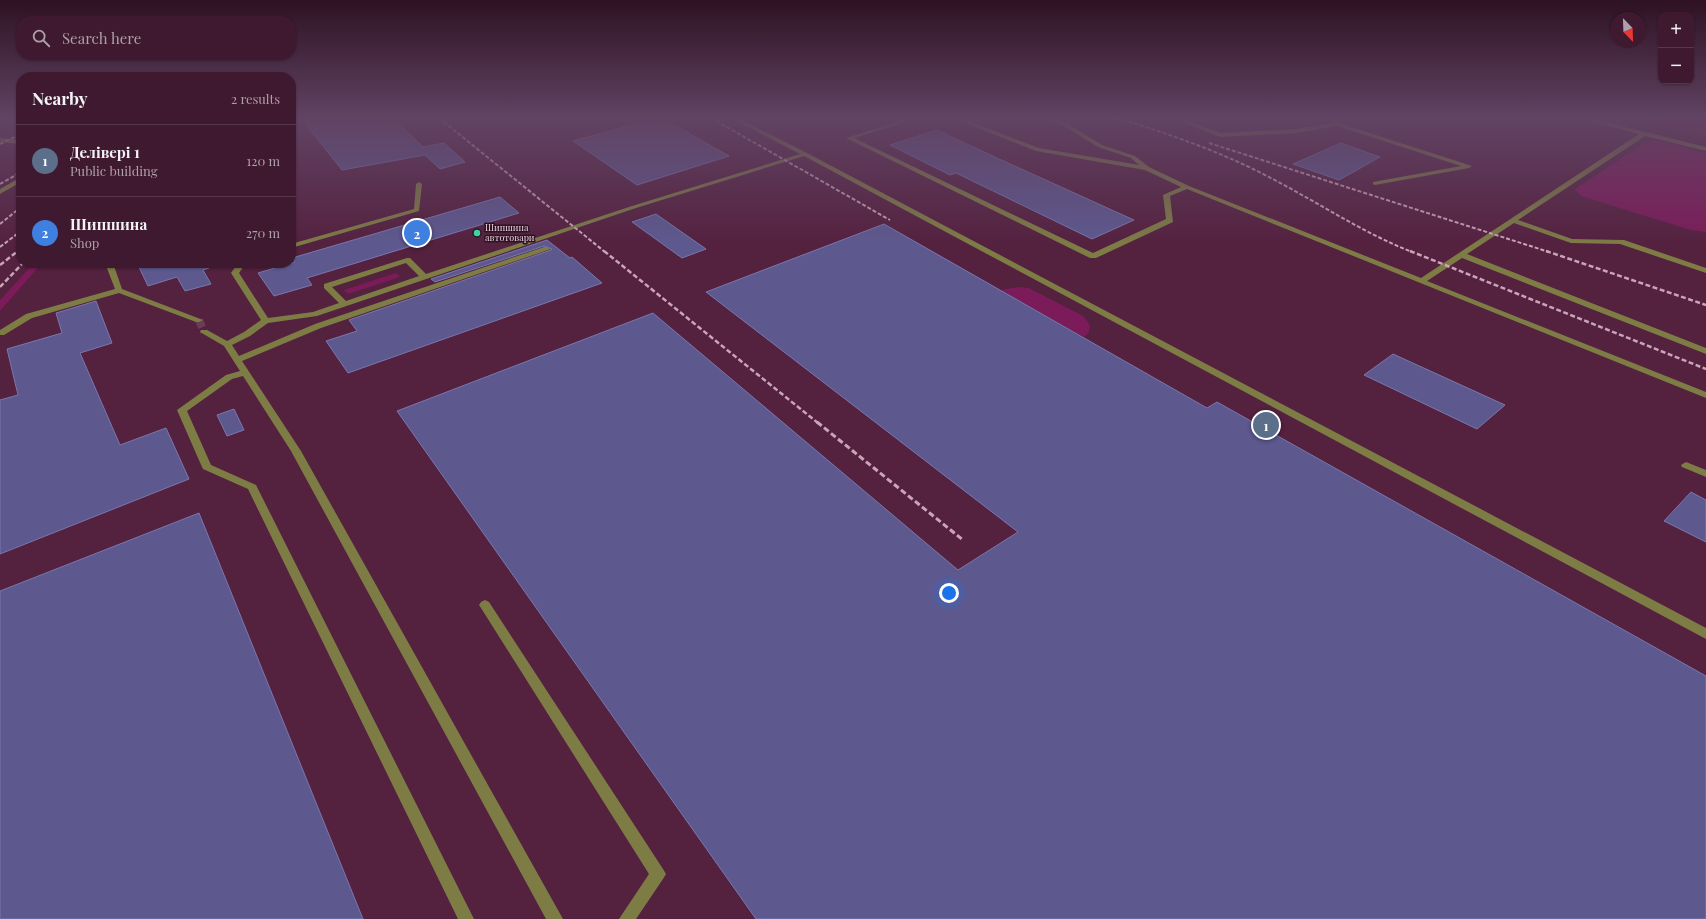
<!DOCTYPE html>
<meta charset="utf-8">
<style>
body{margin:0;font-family:"Playfair Display",serif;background:#4a263b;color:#f1f3f6}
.controls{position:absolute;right:12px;top:12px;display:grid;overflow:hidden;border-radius:8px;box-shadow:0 1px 3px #0004}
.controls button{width:36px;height:36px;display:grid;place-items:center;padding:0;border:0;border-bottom:1px solid #58384b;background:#3f192f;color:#f1f3f6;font:20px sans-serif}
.compass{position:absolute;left:1610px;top:12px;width:36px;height:36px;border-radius:50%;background:#3f192f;box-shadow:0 1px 3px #0004;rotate:157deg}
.you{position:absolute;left:949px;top:593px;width:14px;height:14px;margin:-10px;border:3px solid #fff;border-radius:50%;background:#1a73e8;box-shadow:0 0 0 6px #1a73e833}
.badge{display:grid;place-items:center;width:26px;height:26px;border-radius:50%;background:#3ed4a3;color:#fff;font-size:13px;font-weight:700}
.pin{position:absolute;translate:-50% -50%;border:2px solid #fff;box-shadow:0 1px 4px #0006}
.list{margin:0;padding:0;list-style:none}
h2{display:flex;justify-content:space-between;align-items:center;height:52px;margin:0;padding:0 16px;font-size:17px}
h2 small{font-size:13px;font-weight:400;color:#ada0aa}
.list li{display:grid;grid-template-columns:26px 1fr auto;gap:12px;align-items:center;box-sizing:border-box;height:72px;padding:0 16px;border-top:1px solid #58384b}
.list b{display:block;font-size:15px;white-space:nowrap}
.list p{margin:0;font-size:13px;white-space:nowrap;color:#ada0aa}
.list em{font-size:13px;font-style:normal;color:#ada0aa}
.icon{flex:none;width:22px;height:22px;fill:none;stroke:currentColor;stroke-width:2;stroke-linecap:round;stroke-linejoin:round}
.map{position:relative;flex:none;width:1706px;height:919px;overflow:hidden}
.search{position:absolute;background:#3f192f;box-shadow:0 1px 3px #0004;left:16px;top:16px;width:280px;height:44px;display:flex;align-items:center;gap:10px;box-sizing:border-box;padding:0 14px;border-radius:16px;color:#ada0aa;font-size:15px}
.panel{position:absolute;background:#3f192f;box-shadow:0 1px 3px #0004;left:16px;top:72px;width:280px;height:196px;border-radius:16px}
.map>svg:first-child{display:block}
.green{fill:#7c1b59}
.building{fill:#5d598f;stroke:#7a77af}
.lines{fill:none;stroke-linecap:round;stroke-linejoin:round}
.minor-tunnel{stroke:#6c3b57;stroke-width:8;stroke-dasharray:8 4;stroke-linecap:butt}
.minor{fill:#7e7c45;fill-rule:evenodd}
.rail-far2{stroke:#caa5b9;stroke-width:2;stroke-dasharray:4 2;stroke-linecap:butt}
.rail-far1{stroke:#caa5b9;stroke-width:2.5;stroke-dasharray:5 2.5;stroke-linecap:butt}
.rail{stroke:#caa5b9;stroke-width:3;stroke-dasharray:6 3;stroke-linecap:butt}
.poi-dot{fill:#3ed4a3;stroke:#2c1522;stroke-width:1.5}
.labels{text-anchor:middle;stroke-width:3;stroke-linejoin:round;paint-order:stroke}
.far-poi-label{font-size:9px;fill:#f1d0e1;stroke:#2c1522;text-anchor:start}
</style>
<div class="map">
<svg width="1706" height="919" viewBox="0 0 1706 919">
<rect width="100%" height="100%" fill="#54213f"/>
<path class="green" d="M1634 118H1706V135Z
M1651 139 1706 153V232L1691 230 1581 196 1575 189Z
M34 263H42L0 311V300Z
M396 273 400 277 348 294 344 290Z
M1018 287 1029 288 1083 316 1090 325 1089 332 1084 337 1000 290Z"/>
<path class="building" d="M327 118H393L423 147 444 143 465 162 440 169 425 155 342 170 303 121Z
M656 118H662L729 156 637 185 573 141Z
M937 130 997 158 1134 220 1092 239 956 173 950 175 890 145Z
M1341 143 1380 157 1339 180 1293 164Z
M500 197 519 213 307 278 312 285 274 296 258 273 295 262 292 258Z
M656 214 706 249 682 258 632 222Z
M884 224 1207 408 1217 402 1706 676V919H756L397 411 653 313 958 570 1018 532 706 292Z
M547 240 570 258 572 257 602 283 348 373 326 341 357 331 349 320 551 250 552 249 544 246 435 282 431 279Z
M137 263H208L209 268 203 270 211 284 185 291 177 277 148 286Z
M96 301 112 343 80 353 120 445 166 428 189 479 0 554V400L18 395 7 349 62 333 56 313Z
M1393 354 1505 405 1477 429 1364 375Z
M234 409 244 430 227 436 217 415Z
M1691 492 1706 500V542L1664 521Z
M199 513 363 919H0V591Z"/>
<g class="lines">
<path class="minor-tunnel" d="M199 320 204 332"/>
<path class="minor" d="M731 118H738L807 153 1706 628V639L804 156 636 208 317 316 268 323 250 336 232 345 239 356 315 324 544 247H547L551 249 321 328 242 361 301 451 563 919H546L291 451 243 376 232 379 187 411 211 465 256 485 257 487 474 919H458L248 489 203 469 202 467 177 410 226 375 240 371 224 346 200 332 201 330H207L227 341 244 332 261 320 231 273 238 263H246L239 273 268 318 313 312 339 303 324 288V284L407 258H410L426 274 632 206 800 154ZM406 263 419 276 346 301 332 287Z
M910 118H918L854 138 1093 253 1166 219 1163 195 1181 187 1145 170 1036 151 955 119 954 118H961L1039 148 1139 165 1131 158 1098 147 1064 126 1042 118H1050L1068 124 1102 145 1135 156 1149 167 1189 186 1421 278 1639 134 1581 119 1580 118H1589L1706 147V151L1645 136 1518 220 1572 239 1624 240 1706 268V273L1620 244 1571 243 1514 223 1467 254 1706 348V354L1462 258 1427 281 1706 392V398L1187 189 1170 196 1173 222 1096 258H1090L846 138Z
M1171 118H1178L1221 133 1296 129 1333 123 1330 118H1336L1339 123 1472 166 1469 168 1375 185 1373 184V182L1461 166 1337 126 1296 133 1220 137Z
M0 138 21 140V144L0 142Z
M21 177V182L0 194V189Z
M419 182 422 184 419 211 291 248V244L414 209 416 184Z
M105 263H113L122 289 203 320 199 322H196L119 293 32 318 4 335H0V330L26 314 115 289Z
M1686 462 1706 470V477L1682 467 1681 465Z
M485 600 489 602 663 869 666 874 663 879 636 919H619L649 874 481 608 479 605 481 602Z"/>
<path class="rail-far2" d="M439 118 605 252
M711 118 890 220
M1117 118C1169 134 1219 151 1267 176 1316 201 1361 232 1412 252
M1209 143 1549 252
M0 144 21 134
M0 184 21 172
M0 224 21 207
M0 247 21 231
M17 252 21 249"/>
<path class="rail-far1" d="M604 251 818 423
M1410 251 1706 369
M1546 251 1706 305
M0 265 18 251
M0 287 23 263"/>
<path class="rail" d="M817 422 963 540"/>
</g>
<linearGradient id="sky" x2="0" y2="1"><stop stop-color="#2e1223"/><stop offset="0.48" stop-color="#614363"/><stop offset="1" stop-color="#614363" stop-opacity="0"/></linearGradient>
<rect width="1706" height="246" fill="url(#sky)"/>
<circle class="poi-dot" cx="477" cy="233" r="4"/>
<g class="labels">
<g class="far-poi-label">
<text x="485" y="231">Шипшина<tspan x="485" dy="10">автотовари</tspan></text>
</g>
</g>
</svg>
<div class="controls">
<button>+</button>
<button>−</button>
</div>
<svg class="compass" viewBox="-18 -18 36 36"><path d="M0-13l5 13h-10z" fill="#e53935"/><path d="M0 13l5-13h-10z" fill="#ada0aa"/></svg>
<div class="you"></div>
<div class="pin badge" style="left:1266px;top:425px;background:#5c6f8a">1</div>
<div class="pin badge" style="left:417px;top:233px;background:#3f7fe0">2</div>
<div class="search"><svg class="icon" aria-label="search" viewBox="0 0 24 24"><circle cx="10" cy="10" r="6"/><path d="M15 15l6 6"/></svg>Search here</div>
<section class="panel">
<h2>Nearby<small>2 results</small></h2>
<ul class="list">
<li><span class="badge" style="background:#5c6f8a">1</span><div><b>Делівері 1</b><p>Public building</p></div><em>120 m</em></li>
<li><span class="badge" style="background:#3f7fe0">2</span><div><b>Шипшина</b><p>Shop</p></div><em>270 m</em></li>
</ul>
</section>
</div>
